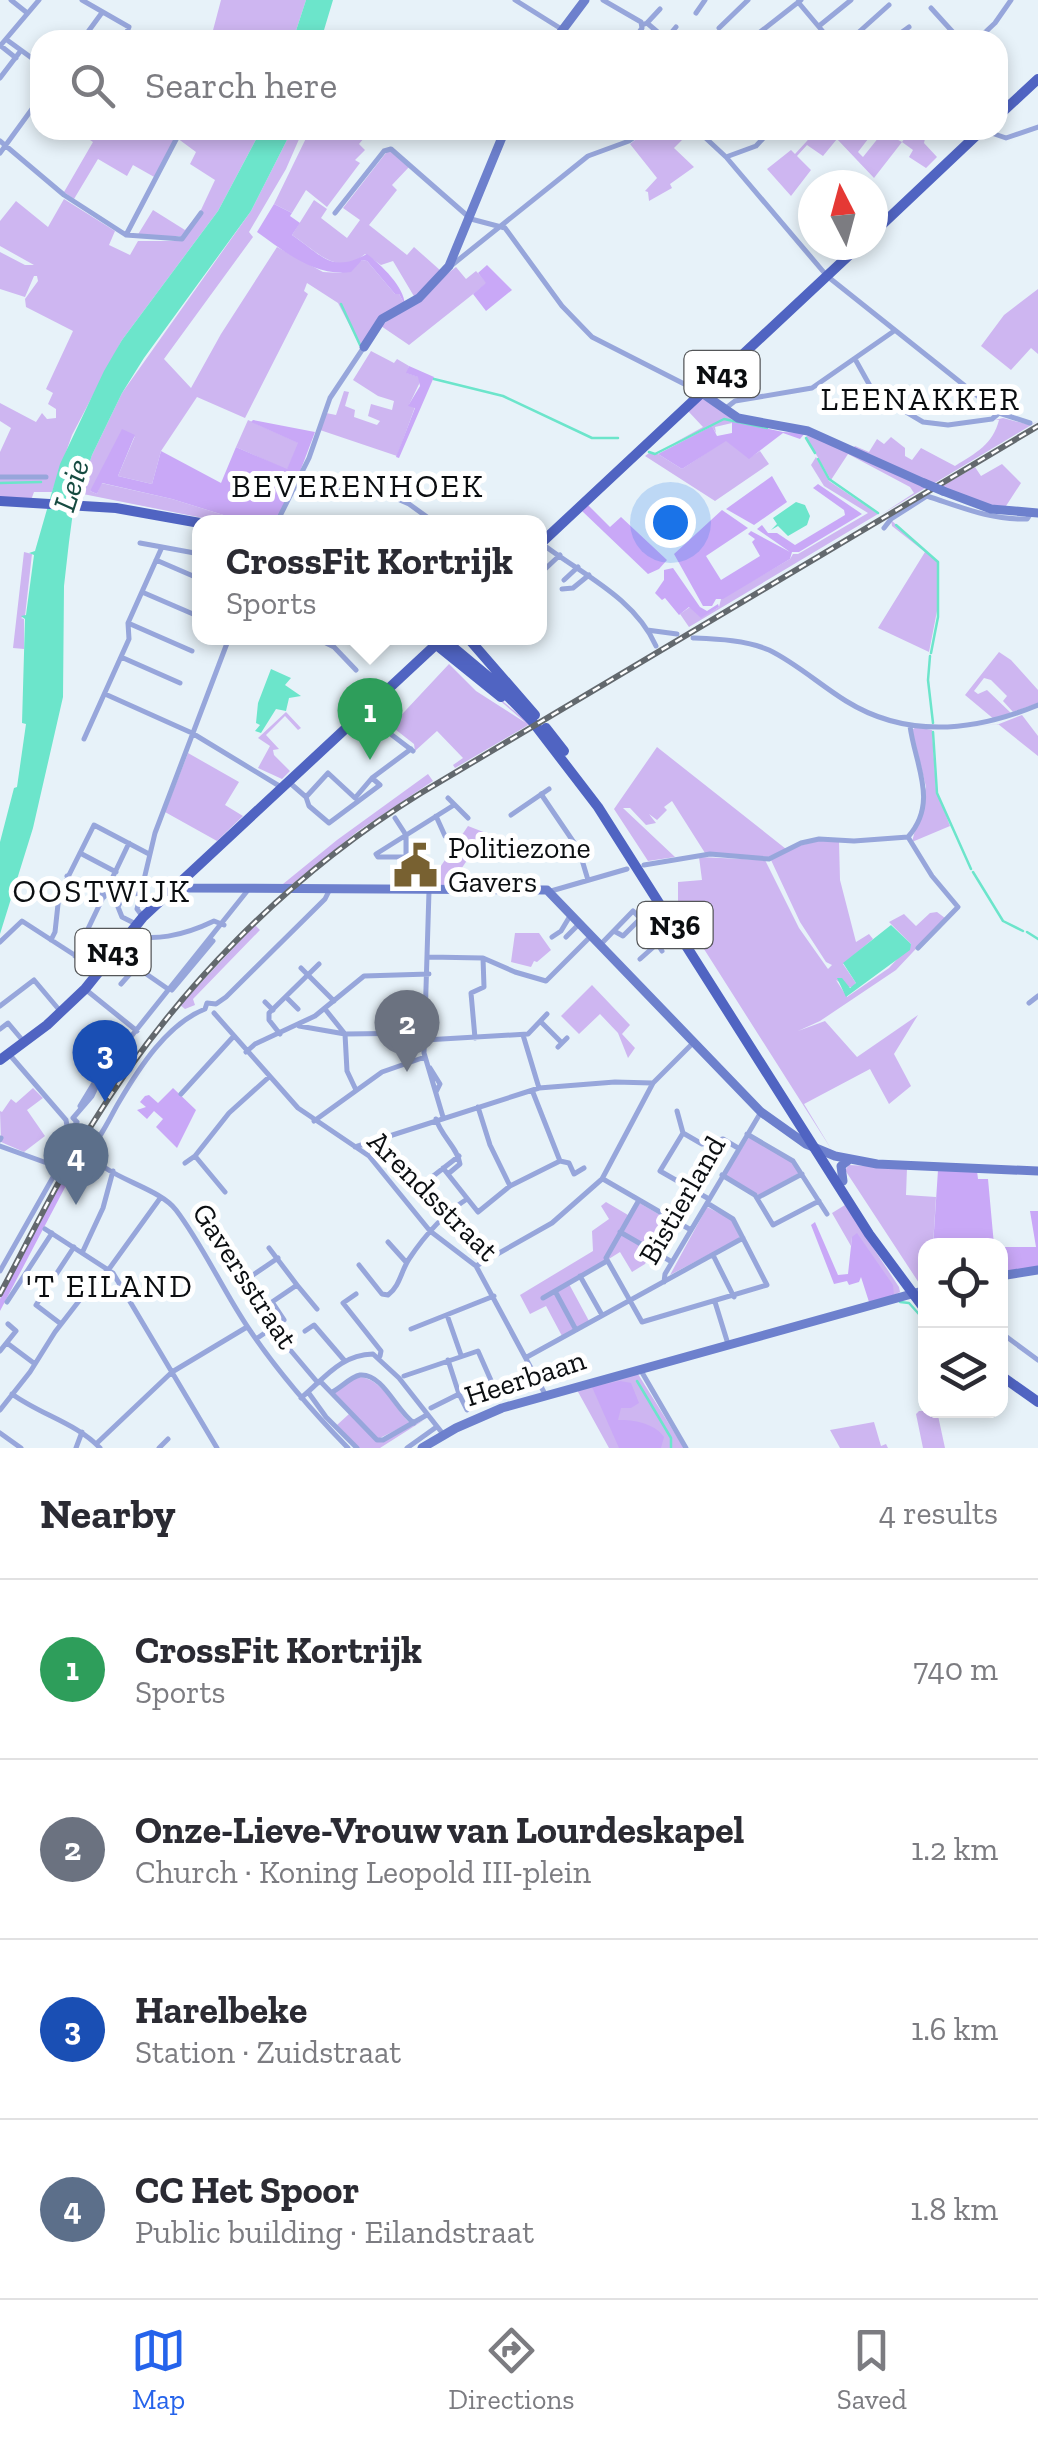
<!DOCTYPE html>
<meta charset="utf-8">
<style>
body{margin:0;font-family:"Zilla Slab",serif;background:#f2f2f3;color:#2b2b33}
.controls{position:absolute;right:30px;bottom:30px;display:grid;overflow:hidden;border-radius:20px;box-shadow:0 5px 15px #0003}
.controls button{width:90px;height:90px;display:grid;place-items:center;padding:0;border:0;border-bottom:2px solid #e1e1e2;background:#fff;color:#2b2b33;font:50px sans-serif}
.compass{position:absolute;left:798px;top:170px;width:90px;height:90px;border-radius:50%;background:#fff;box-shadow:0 5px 15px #0003;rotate:354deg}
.you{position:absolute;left:670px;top:522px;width:35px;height:35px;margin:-25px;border:8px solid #fff;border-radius:50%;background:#1a73e8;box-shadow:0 0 0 15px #1a73e833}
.badge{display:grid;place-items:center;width:65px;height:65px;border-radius:50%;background:#2563eb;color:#fff;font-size:32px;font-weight:700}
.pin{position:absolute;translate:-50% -82px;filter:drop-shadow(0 2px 5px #0008)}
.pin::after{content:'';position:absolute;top:52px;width:35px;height:30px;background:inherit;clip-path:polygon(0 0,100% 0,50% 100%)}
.popup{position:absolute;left:192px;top:515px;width:355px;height:130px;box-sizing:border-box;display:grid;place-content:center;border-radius:20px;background:#fff;filter:drop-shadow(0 2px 8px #0005);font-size:32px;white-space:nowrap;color:#7c7c81}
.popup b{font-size:38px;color:#2b2b33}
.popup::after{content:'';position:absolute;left:50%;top:100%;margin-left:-20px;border:20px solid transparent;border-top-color:#fff}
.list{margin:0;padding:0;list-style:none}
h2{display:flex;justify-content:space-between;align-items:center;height:130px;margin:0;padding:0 40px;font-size:42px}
h2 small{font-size:32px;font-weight:400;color:#7c7c81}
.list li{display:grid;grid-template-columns:65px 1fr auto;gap:30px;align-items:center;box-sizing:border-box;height:180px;padding:0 40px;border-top:2px solid #e1e1e2}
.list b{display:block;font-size:38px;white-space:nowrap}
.list p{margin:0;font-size:32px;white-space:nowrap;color:#7c7c81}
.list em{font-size:32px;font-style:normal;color:#7c7c81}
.icon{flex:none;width:55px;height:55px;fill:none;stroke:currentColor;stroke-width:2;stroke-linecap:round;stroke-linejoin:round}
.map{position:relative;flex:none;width:1038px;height:1448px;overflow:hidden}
.search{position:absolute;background:#fff;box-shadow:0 5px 15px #0003;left:30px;right:30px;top:30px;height:110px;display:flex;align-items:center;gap:25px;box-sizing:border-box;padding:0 35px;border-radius:30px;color:#7c7c81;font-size:38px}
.sheet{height:850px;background:#fff}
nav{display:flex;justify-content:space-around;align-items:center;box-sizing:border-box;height:140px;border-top:2px solid #e1e1e2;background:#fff;font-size:28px;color:#7c7c81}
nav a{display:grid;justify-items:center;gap:5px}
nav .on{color:#2563eb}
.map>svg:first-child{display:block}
.green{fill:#ceb6f1}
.forest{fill:#c9a8f7}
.water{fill:#6ce5cb}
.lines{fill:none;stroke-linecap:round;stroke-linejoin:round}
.stream{stroke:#6ce5cb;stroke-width:2.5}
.primary-tunnel{stroke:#c6d0d6;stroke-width:10;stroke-dasharray:10 5;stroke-linecap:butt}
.street{stroke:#97a6db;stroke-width:5}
.secondary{stroke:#6d80cd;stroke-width:9}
.primary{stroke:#5064c2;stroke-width:10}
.rail-casing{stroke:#63696e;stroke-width:6}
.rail{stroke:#fff;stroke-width:2.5;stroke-dasharray:8;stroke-linecap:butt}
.secondary-bridge{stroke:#6d80cd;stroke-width:9}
.labels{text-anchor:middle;stroke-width:10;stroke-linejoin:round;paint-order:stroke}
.shield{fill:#fff;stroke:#545658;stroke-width:2.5}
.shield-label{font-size:28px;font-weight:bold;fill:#0b0e11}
.poi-label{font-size:30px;fill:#0b0e11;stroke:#fff;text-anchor:start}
.street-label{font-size:30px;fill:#0b0e11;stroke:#fff}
.neighbourhood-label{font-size:32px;letter-spacing:2.5px;fill:#0b0e11;stroke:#fff}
.water-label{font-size:32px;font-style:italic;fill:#164b41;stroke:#fff}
</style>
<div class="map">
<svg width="1038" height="1448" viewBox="0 0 1038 1448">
<rect width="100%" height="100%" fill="#e7f2f9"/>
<path class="green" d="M221 0H306L293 40H207V33L212 34Z
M67 130H180L156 178 133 165 127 176 98 159 74 199 64 192 93 142 75 130 72 133Z
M182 130H213L226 139 233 130H261L218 211 122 340 72 435 52 492H34L31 500 0 499V452L11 428 0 421V403L36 422 42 413 47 419 56 418V409L48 404 53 393 46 389 73 331 26 307 25 299 38 281 37 276H34L25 297 0 289V252L25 265H34L0 246V221L16 201 48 227 64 199 115 231 109 245 130 255 138 241H177L180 236H137L153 210 185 230 200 212 215 180 190 164 196 152 177 138Z
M292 130H303L286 169 249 232 253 237 164 359 191 388 221 334 277 247 323 272 341 273 362 260 367 261 395 294H399L405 305 387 313 361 347 338 303 307 283 304 291 308 294 245 418 197 397 161 451 152 484 118 476 135 436 90 491 97 494 101 483 172 499 246 522H223L78 493 92 455 122 393 251 211Z
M310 130 370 131 359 144 365 150 355 160 360 163 327 207 306 190 292 213 274 204Z
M648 130H692L674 148 694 167 670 184 672 188 649 201 648 192 645 191 657 178 630 144Z
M817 130H875L858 152 863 157 883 132 902 142 911 130H927L924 143 937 157 926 168 909 157 913 150 902 142 874 178 837 139 823 156 807 145 797 156 811 170 791 196 767 169 791 150 795 154Z
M389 149 409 167 392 185 397 190 369 225 407 255 414 247 441 271 415 298 393 261 381 265 365 254C338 278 315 250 292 235L314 200 327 209 321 218 347 238 360 220 343 208Z
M456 267 466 279 476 271 487 283 409 345 381 326Z
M1038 289V354L1031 348 1011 370 981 346 1004 315Z
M371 351 394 363 397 359 409 366 407 373 419 377 420 382 409 405 415 407 397 456 320 430 326 413 336 415 344 391 349 392 345 406 355 410 354 417 377 425 380 421 368 416 371 404 392 410 394 401 378 396 353 380Z
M702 398 733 419 790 430 731 419 732 423 715 427 716 433 711 425 674 443 703 427 688 411Z
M1003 418 1030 425 1038 421 933 484 853 448 855 446 869 452 877 439 884 444 891 437 905 448V456L912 460 921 448 955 466C976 453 993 444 999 420H995Z
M248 420 299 443 287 470 236 447Z
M808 434 927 487 882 514 914 493 910 487 848 454 831 480 806 437Z
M726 440 749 458 760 451 769 464 715 501 645 456 649 453 658 454 682 469Z
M816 457 829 481 878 514 689 627 680 614 690 607 701 617 719 607 721 599 790 559 793 554H798L868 513 824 486 811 465Z
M1002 464 1021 483 1006 506 1038 510 987 505 941 487 975 467 981 476Z
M891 520 937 562V611L929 652 878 628 925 552 892 526Z
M24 552 32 554 25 616 21 618 24 619V649L13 648Z
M441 650 530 724 455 768 453 765 463 758 437 731 415 751 414 744 391 726 449 664 476 691 526 723Z
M999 652 1011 660 1038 690V703L1013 712 1003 701 1007 696 991 680 984 678 974 691 978 694 987 690 1012 714 995 720 965 695Z
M286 712 301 728 298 730 285 716 266 735 279 749 273 750 274 755 290 771 282 779 258 768 270 746 258 738Z
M1022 715 1038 736V756L998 724 944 730 999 724Z
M916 727 932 730 936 789 950 826 912 842 926 787 912 730Z
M657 747 786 849 768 857 705 853 672 801 664 807 667 810 657 820 649 814 656 823 646 825 630 808H623L675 857 648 861 614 809Z
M188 753 239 782 225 805 243 816 217 841 165 812Z
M428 774 433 781 358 831 291 885 283 884 337 840Z
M468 826 486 833 450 885H428Z
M822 840 839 841 840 880 856 942 869 934 873 939 843 964 856 983 853 987H847L836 980 847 997 889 968 911 944 889 922 904 914 916 926 930 913 937 912 945 918 896 970 820 1021 798 1031 825 1021 857 1057 918 1015 894 1054 911 1086 889 1104 870 1069 804 1104 833 1152 690 927 678 904V882L702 880 699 857 765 860 799 928 828 969 832 965 826 962 800 922 771 860 794 847Z
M255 925 260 930 193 999 195 1005 185 1009 180 1005Z
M515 933H539L551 950 537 962 534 961 531 967 511 962Z
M592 985 630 1025 622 1034 635 1048 628 1058 618 1033 600 1014 579 1034 561 1016Z
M33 1088 43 1098 27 1110 45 1136 24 1152 1 1142 0 1111 2 1112 11 1099 16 1103Z
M749 1137 791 1161 799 1173 759 1195 725 1175Z
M849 1165 907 1168 906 1195 936 1197 933 1245 926 1246 925 1285 919 1283 845 1170Z
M636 1201 674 1223 657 1252 651 1253 645 1264 632 1272 620 1252 569 1284 589 1321 562 1336 546 1306 530 1314 520 1295 593 1251 592 1231 609 1219 601 1206 606 1202 628 1215Z
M845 1205 899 1287 900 1292 894 1295 852 1237 851 1246 832 1213Z
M707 1207 731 1219 740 1238 670 1275Z
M638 1374 684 1448H609L577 1390Z
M357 1377C382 1376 394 1409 410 1423L378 1439 332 1393Z
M919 1411H937L945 1448H923L916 1414Z
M349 1414 379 1442 424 1420 380 1448H359L337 1425Z
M874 1422 881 1446 886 1444 888 1448H840L830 1430Z"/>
<path class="forest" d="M274 204 292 213 290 216 300 223 292 235C322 255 331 274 367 254 382 266 404 286 405 305L399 294H395L367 261 362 260 351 272C315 277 285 252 257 232Z
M487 265 512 290 486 311 473 294 486 283 478 273Z
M409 366 434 377 399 458 396 457 415 408 408 406 420 386 418 377 406 373Z
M253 420 315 432 298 477 275 522H246L172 499 102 483 97 494 90 491 122 429 135 435 118 476 152 484 161 451 221 483 236 447 287 469 298 443 251 422Z
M732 421 783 432 805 433 800 439 783 433 749 459 726 441 682 469 658 454 712 426 717 436 732 433Z
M772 476 787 502 754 525 726 509Z
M818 484 862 514 799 552H792L790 559 723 599H716L712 606H703L674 554 722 510 748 528 706 556 721 580 760 556 752 542 755 539 748 534 751 531 790 552 757 529 762 525 768 533H777L795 545 845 515 844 510 813 488Z
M588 505 610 527 621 517 667 560 659 569 648 574 582 511Z
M673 568 700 607 707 611 718 604 719 607 701 618 689 607 679 615 665 598 662 600 655 593 664 580V570Z
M173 1088 196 1110 177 1148 156 1127 163 1119 154 1111 147 1119 137 1110 146 1107 140 1102 145 1096 149 1095 158 1103Z
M77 1151 82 1155 0 1311V1299Z
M938 1170 977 1171 978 1179H988L994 1245 933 1246Z
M1030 1211H1038V1268L1001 1273V1247H1036Z
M815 1222 838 1275 848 1274 852 1237 857 1233 893 1285 894 1295 869 1302 861 1277 859 1282 849 1285 847 1281 834 1284 811 1225Z
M620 1381 631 1383 639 1403 631 1408H621L618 1420C633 1419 656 1424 664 1437L661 1448H619L592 1387Z"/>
<path class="water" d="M306 0H333L321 40H293Z
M261 130H292L251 211 144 358 122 393 92 455 73 512 69 542 64 586 63 697 33 828 0 934V842L14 788 17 787 26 724 22 723 25 619 21 616 26 615 34 555 29 553 35 551 60 464 104 371 122 340 218 211Z
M796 502 805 505 810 516 807 525 788 536 778 526 771 530 777 524 773 518Z
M271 669 291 678 285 685 301 696 289 698 286 711 276 709 261 733 255 731 260 725 256 723 258 703Z
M891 925 911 944 910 950 846 997 837 978H842L850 988 856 983 843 963Z"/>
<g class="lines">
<path class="stream" d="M341 304 360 345
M434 379 503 396 592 438H618
M806 438 815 453
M649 452 655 454 724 419 767 428
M818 459 829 479 878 513
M0 483 41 482
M896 525 938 562V617L931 653
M930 656 928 680 933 723
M933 732 937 793 971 869
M973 872 1003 921 1023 931
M1027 932 1038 939
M900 1302 909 1303 926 1322
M637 1381 671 1438V1448"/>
<path class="primary-tunnel" d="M449 638 451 639"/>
<path class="street" d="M11 0 26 12
M82 0 129 27 126 34
M515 0 579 40
M603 0 641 22 642 28 634 40
M798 2 830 40
M931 8 960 40
M696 13 705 0
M647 23 660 9
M642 25 647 23 667 40
M819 26 851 0
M719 28 748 0
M666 39 676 27
M7 40 40 64
M82 40 101 14
M750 40 801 0
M850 40 889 5
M891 40 909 27
M977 40 995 23 1011 0
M0 46 39 0
M1 46 16 58
M0 78 19 53
M697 130 726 157 827 276 999 413 1030 423
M983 130 1006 138 1038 127
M0 141 64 195 126 235 182 239 201 213
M0 153 40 98
M726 157 756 146 771 130
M335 213 384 151 391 149 471 219 505 228 562 306 592 337 700 392
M126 235 181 130
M452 265 588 156 629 141 644 130
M855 359 874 393 923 422 948 425 992 419 999 413
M726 408 735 401 812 388 894 331
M0 477H46
M300 477 352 493 393 497 409 504 434 522
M277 522 309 458 330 398 364 347
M884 528 891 519 927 496C961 507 990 520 1027 519L1031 513
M140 543 162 547
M541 543C581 574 634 597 656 646
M156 560 200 579
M544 570 560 555
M564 580 578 567
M562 589 573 588 589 575
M142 592 200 617
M199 595 200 593
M128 623 162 547 200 554
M647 630 677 634
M316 638 334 647 356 670
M375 638 380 642
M693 638C717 639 746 640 769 650 796 663 820 685 846 701 907 739 975 731 1038 705
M275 641 277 638
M121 657 180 683
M105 694 192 733 281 787
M363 713 413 751
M84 739 129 639 128 623 192 651
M372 778 411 749
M290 783 306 797 328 773 355 798 372 778 380 785 329 823 309 806 306 797
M541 794 579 850 588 880
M448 798 468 818
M511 815 549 789
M436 816 445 836
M395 818 406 835
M406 834V888
M908 837 932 876 958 907 918 948
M908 837C939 802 915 765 910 726
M80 853 116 872
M406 857H378L376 854 454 805
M644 865 710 854 769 859 801 843 819 839 854 841 908 837
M67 876 104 897
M429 891 424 1053 443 1117
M551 891 627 869
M143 917 137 909 155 833 229 638
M136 924 122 917 118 907 126 889 139 895
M614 931 623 936 640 919
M88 934 109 945
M552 937 561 931 570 916
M566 937 578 925
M51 940 55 932 59 895 94 825 149 854
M0 942 22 921 93 967
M601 944 633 911 644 922 662 951
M116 953 168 989
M75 956 129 843
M429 957 483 958 515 972 546 981 592 935
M640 959 658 943
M93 967 121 931C150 945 187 934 214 921L224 925
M301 968 334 1001
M121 984 136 967
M85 989 137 1031
M172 990 213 941
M286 997 298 1009
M265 1002 273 1010
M1029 1003 1038 996
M0 1006 34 980 61 1012
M214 1013 298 1108 369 1156 430 1231 476 1266 545 1394
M541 1022 562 1043
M299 1026 345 1034 325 1009
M0 1029 8 1023 24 1042
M392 1031 425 1029
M280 1034 269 1020V1013L319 964
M523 1035 539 1088
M475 1038 471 993 484 987 483 958
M425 1040 528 1034 547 1014
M558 1047 567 1038
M246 1052 255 1044 315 1016 364 976 429 974
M9 1054 66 1120 67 1126 72 1128
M430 1068 440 1084 436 1092
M356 1090 347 1071 345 1034 426 1033
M181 1094 233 1037
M80 1106 94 1083 248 890
M478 1107 490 1145 510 1186
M677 1111 683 1133 702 1144 723 1139 738 1148
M436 1119C441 1136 458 1148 460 1164L448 1174
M314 1121 382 1072 425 1057
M683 1133 660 1171 709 1199
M747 1134 793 1161 827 1214
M0 1140 1 1138
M0 1146 58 1167
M355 1147 539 1088 615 1082 652 1083
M89 1149C98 1177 157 1185 176 1210 204 1247 223 1291 249 1329 278 1372 312 1411 348 1448
M89 1149C102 1137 110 1117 119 1102 139 1068 167 1024 205 1009L207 1003 216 1004 226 997 325 899 329 891
M89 1149 74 1140 72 1128 77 1122 73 1118 92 1096 100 1079
M560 1161 569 1163 574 1174 584 1168
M185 1163 195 1156
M443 1168 478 1212 510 1186 560 1161 532 1090
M722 1175 755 1195 773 1225 819 1201
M432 1177 459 1156
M603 1179 691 1230
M225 1192 195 1156 229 1113 269 1077
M757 1198 802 1174
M639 1200 606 1258 642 1322 767 1285 733 1219 707 1203
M45 1229 113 1273 217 1448
M620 1232 672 1262
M388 1242 406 1262
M269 1248 297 1285
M83 1251 103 1208 113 1171
M713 1255 734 1297
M359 1265 382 1294 388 1295C400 1286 401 1271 409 1259 425 1235 442 1215 467 1199
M476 1266 552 1223 602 1179 653 1083 694 1042
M0 1271 74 1140
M253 1275 278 1258
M580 1276 602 1315
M664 1282 665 1274 761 1112
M555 1291 576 1330
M356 1294 343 1303 381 1351 380 1356
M543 1298 607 1261
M7 1302 52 1233
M715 1302 728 1344
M447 1315 461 1355
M61 1324 36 1305 74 1247
M411 1329 494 1296
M305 1331 314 1325 344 1360
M1000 1332 1038 1360
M256 1339 284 1320 272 1302 297 1285 317 1309
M7 1343 35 1364
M286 1345 318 1383
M0 1351 16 1331 8 1324
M527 1357 743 1238
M640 1369 686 1448
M404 1376 478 1351 497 1394
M320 1381 377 1440H383L425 1416
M308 1392 326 1417 357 1448
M332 1392C341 1388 350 1377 360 1375 383 1373 397 1412 414 1423
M12 1394C41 1415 76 1423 100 1448
M459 1394 467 1410
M301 1398C325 1378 340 1355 373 1354L399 1378 443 1434
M431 1408 459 1394 448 1360
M0 1410 30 1372 55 1332 89 1288 109 1269 161 1197
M0 1433 21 1448
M96 1444 172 1372 247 1327
M76 1448 82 1432
M159 1448 168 1439
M407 1448 435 1428"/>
<path class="secondary" d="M555 40 585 0
M364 347 382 319 419 298 449 266 505 130
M702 393 738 418 808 431 924 483
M943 491 991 509 1038 513
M179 883 189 888 547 890 761 1112 806 1144 835 1156 877 1164 1038 1171
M843 1181 841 1166 850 1159
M1000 1276 1038 1270
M422 1448 456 1428 502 1408 926 1290"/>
<path class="primary" d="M998 116 1038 79
M873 233 982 130
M0 501 116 508 200 523
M540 544 860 245
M428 638 501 697
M468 638 535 715
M447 642 490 678 532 721 598 807 869 1234 926 1311
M546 728 564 751
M0 1060 47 1025 85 989 143 917 443 638
M1000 1375 1038 1402"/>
<defs>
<path id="rail" d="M0 1294C30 1238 57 1181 91 1126 173 992 287 876 421 793L1038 426"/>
</defs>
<use href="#rail" class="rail-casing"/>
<use href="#rail" class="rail"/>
<path class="secondary-bridge" d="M924 483 943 491"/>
</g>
<defs>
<symbol id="civic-bare" viewBox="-9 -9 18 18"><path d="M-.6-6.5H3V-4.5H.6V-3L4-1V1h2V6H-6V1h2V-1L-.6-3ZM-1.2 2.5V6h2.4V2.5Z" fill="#786131" stroke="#fff" stroke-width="2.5" paint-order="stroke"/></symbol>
</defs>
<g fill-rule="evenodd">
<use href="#civic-bare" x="384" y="834" width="63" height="63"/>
</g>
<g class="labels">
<g class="shield">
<rect x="684.5" y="351" width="75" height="46" rx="8"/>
<rect x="637.5" y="902" width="75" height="46" rx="8"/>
<rect x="75.5" y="929" width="75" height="46" rx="8"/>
</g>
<g class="shield-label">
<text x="722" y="384">N43</text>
<text x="675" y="935">N36</text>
<text x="113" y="962">N43</text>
</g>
<g class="poi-label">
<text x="448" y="858">Politiezone<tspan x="448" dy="34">Gavers</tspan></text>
</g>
<g class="street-label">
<text transform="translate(433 1196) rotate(45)" y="10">Arendsstraat</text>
<text transform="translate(682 1200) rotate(-60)" y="10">Bistierland</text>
<text transform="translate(245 1276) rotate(57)" y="10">Gaversstraat</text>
<text transform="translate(525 1378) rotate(-18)" y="10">Heerbaan</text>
</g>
<g class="neighbourhood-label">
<text x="921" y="410">LEENAKKER</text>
<text x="358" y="497">BEVERENHOEK</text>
<text x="102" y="902">OOSTWIJK</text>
<text x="110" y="1297">'T EILAND</text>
</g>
<g class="water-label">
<text transform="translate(71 485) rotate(-72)" y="11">Leie</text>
</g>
</g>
</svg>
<div class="controls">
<button><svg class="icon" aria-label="locate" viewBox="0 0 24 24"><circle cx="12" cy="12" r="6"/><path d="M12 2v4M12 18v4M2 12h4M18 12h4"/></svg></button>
<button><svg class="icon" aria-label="layers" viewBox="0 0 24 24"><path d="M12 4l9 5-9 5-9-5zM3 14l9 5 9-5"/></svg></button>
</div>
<svg class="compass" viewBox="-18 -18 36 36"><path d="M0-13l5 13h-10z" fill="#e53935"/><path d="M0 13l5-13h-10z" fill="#7c7c81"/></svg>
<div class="you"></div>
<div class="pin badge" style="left:370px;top:760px;background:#2e9e5b">1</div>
<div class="popup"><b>CrossFit Kortrijk</b>Sports</div>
<div class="pin badge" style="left:407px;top:1072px;background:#6b7280">2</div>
<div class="pin badge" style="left:105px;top:1102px;background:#1a4fb4">3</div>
<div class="pin badge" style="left:76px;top:1205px;background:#5c6f8a">4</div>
<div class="search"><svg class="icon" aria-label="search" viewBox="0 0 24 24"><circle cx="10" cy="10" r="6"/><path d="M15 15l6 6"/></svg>Search here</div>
</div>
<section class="sheet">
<h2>Nearby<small>4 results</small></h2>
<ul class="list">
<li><span class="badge" style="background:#2e9e5b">1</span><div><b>CrossFit Kortrijk</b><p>Sports</p></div><em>740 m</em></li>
<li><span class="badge" style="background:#6b7280">2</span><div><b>Onze-Lieve-Vrouw van Lourdeskapel</b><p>Church · Koning Leopold III-plein</p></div><em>1.2 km</em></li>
<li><span class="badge" style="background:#1a4fb4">3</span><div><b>Harelbeke</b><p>Station · Zuidstraat</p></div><em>1.6 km</em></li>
<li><span class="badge" style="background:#5c6f8a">4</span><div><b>CC Het Spoor</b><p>Public building · Eilandstraat</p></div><em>1.8 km</em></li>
</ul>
</section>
<nav>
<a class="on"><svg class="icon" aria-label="map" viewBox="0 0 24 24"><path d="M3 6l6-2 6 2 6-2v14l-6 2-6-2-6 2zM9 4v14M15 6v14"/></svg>Map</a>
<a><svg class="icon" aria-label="directions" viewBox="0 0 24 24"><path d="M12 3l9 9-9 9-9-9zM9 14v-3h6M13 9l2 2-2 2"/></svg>Directions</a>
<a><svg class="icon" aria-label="saved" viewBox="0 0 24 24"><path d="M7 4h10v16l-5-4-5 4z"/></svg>Saved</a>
</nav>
